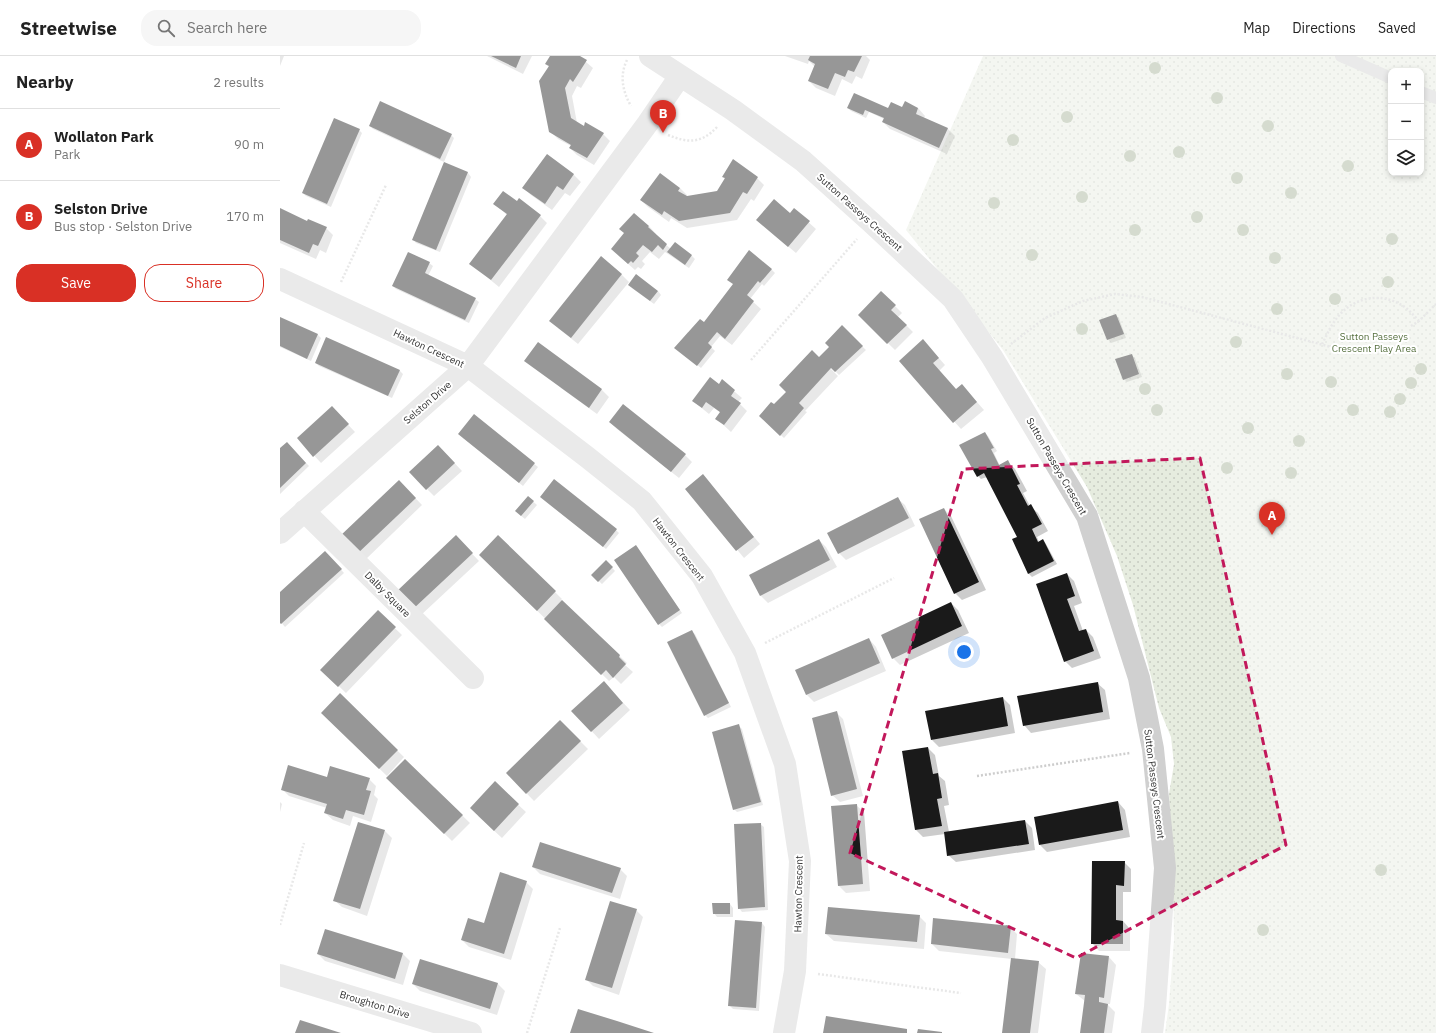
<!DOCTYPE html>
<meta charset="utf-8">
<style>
body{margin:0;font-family:"IBM Plex Sans",sans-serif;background:#f6f6f6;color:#222}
.controls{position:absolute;right:12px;top:12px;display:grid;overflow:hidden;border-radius:8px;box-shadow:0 2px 6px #0003}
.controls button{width:36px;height:36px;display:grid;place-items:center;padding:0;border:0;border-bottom:1px solid #e0e0e0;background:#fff;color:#222;font:20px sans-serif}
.you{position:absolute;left:684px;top:596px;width:14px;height:14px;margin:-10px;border:3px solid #fff;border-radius:50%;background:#1a73e8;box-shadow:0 0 0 6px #1a73e833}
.badge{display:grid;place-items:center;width:26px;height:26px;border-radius:50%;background:#d93025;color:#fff;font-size:13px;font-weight:700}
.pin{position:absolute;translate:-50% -33px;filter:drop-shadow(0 1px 2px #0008)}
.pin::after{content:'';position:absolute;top:21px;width:14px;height:12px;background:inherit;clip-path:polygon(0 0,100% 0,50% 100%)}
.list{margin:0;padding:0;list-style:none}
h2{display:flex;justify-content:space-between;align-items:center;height:52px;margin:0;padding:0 16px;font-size:17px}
h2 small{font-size:13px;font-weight:400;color:#767676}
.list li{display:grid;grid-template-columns:26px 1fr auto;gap:12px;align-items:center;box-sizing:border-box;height:72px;padding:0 16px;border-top:1px solid #e0e0e0}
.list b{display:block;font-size:15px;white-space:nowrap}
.list p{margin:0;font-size:13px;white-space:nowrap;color:#767676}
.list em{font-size:13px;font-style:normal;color:#767676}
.actions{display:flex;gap:8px;padding:12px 16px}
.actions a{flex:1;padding:9px 0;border:1px solid #d93025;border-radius:16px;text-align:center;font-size:14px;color:#d93025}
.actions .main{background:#d93025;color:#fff}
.icon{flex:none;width:22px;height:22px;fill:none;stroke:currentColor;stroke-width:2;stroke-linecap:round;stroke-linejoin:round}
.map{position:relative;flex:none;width:1156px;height:977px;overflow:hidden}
header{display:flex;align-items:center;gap:24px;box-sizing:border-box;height:56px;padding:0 20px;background:#fff;border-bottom:1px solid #e0e0e0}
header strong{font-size:19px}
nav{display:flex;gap:22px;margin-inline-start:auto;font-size:14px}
.search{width:280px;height:36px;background:#f6f6f6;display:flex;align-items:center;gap:10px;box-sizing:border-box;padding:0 14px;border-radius:16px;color:#767676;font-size:15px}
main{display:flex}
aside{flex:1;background:#fff}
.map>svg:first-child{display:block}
.green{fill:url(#green-dots);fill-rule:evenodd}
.shadow{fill:#0003}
.building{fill:#1a1a1a}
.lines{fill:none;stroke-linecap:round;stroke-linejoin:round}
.path{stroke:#cdcdcd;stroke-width:2.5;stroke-dasharray:2 2;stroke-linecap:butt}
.service{stroke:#d0d0d0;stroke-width:12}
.minor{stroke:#d0d0d0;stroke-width:22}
.tree{fill:#a2b095}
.marked{fill:none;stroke:#c2185b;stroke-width:3;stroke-dasharray:8 5;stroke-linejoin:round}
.labels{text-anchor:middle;stroke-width:4;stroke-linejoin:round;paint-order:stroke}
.street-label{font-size:10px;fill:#333;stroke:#fff}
.park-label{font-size:10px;fill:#56703f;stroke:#fff}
</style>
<header>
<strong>Streetwise</strong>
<div class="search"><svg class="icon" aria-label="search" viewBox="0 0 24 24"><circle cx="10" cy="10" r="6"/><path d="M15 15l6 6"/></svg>Search here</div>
<nav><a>Map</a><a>Directions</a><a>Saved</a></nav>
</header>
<main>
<aside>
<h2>Nearby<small>2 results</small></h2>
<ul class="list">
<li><span class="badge">A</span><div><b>Wollaton Park</b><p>Park</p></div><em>90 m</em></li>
<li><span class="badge">B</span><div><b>Selston Drive</b><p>Bus stop · Selston Drive</p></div><em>170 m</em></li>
</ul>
<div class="actions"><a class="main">Save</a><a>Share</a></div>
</aside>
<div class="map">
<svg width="1156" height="977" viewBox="0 0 1156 977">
<defs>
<pattern id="green-dots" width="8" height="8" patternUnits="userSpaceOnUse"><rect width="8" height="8" fill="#e6ecdf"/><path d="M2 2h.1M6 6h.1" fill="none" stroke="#c6cbc0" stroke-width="1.8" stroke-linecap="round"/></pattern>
</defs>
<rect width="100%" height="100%" fill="#fff"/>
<path class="green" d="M703 0H1156V977H885L889 948 894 884 893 818 889 738 894 708 891 681 879 652 853 549 837 500 807 431 723 294 626 174ZM1111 15H1141V117H1111Z"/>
<path class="shadow" d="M0 0H4L0 10Z
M207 0H252L243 18Z
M271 0H299L313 12 301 32 297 30 292 40 297 67 323 78 330 85 314 109 297 99 290 92 291 90 278 83 270 75 269 11 266 8Z
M505 0H586L590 4 582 23 576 20 572 28 562 23 555 40 536 32 529 25 535 11 529 5 528 8Z
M625 47 638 52 645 60 644 62 668 73 675 80 667 98 610 73 603 66 604 63 589 56 586 62 571 55 568 52 623 53Z
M90 70 171 79 174 82 164 106 93 73Z
M79 74 82 77 51 151 26 140 23 137Z
M267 99 294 119 301 126 290 140 285 137 272 154 251 139 244 132Z
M164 107 188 117 191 121 160 196 136 187 133 183Z
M443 121 477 122 484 129 474 145 471 143 457 164 407 172 391 162 389 166 368 151 361 144 400 132 407 139 406 141 438 136 446 124Z
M215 148 260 160 267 167 219 231 191 208 227 159Z
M515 154 536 173 516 197 485 171 510 159Z
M0 155 46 172 53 179 46 197 40 194 36 203 0 187Z
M354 158 369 170 376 178 375 179 391 193 395 188 412 200 415 203 409 212 385 196 379 203 370 196 362 205 365 208 361 213 358 211 355 214 339 200 345 178Z
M149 207 153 210 148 220 195 243 199 246 189 267 116 233 113 230Z
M491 213 495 217 484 230 482 228 470 243 481 253 452 289 440 280 431 291 435 295 421 312 396 292 408 276 409 277 424 268Z
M341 218 349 226 298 288 278 272Z
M352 232 378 235 381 239 374 248Z
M601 236 622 257 618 261 633 276 615 294 579 259Z
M835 259 839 262 846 282 831 287 828 283Z
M0 262 38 279 41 282 31 305 0 291Z
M562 271 586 294 559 319 549 309 548 310 558 320 525 355 527 356 504 382 480 360 546 308 550 291Z
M258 288 322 334 329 341 317 358 281 332Z
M650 292 665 309 659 315 676 334 689 337 704 354 681 373 620 305Z
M851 299 855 302 862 321 847 326 844 323Z
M36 307 120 315 123 318 112 342 39 310Z
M442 325 462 342 458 346 467 355 451 376 437 363 441 357 434 352 429 358 413 345 439 329Z
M59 359 75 376 41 407 18 382Z
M194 360 258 411 243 430 183 382Z
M330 366 405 399 412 406 399 422 337 373Z
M705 377 708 380 717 395 714 397 720 410 728 406 735 413 747 435 743 437 750 450 758 457 768 475 757 481 759 486 763 484 766 488 777 508 752 521 749 518 733 484 739 481 707 421 701 423 698 420Z
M7 387 29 410 0 438V394Z
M165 397 182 415 154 440 147 433Z
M423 420 480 488 464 502 407 433Z
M119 425 142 449 84 505 76 498Z
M248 441 257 449 245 463 240 459Z
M617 442 625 449 635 470 566 504 559 497Z
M264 444 336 474 339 477 326 493Z
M664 453 671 460 706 534 682 544 675 537Z
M176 481 199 505 140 560 117 536Z
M539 484 546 491 557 511 488 547 481 540 471 519Z
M356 490 402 557 382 571 379 568Z
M200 499 275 536 282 543 281 544 347 607 345 609 353 616 341 628 334 621 329 625Z
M49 500 64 517 5 571 0 565V537Z
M326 505 335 515 322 528 312 519Z
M787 518 794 525 802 547 794 550 803 575 806 574 813 581 821 602 792 612 785 605Z
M671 547 678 554 689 577 620 609 613 602Z
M98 556 122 579 66 637 42 614Z
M411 575 415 578 451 651 428 662 425 659Z
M589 583 596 591 606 615 534 646 526 638Z
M817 627 825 634 830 663 751 677 744 669Z
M331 634 350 654 319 683 293 655Z
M60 639 124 701 107 720 42 657Z
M723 642 730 649 735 677 659 691 652 684Z
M556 656 563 663 583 740 560 746 552 739Z
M280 665 308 693 254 745 227 717Z
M459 670 462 673 483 749 457 756 454 753Z
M648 692 655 699 659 720 665 725 669 749 664 750 669 776 745 765 752 772 755 794 676 806 668 799 665 778 643 781 636 774 623 696Z
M125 704 190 767 172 785 108 722Z
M48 723H89L96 730 94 739 98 743 91 766 73 760 70 770 53 764 45 757 47 752 9 740 2 733Z
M215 727 246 756 222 782 198 760Z
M0 746 2 748 0 756Z
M838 746 845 754 850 781 767 796 760 789Z
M576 749 584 756 590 835 566 837 559 830Z
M480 768 484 771 488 854 462 856 459 852Z
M105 775 112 782 87 860 62 851 54 844Z
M844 806 851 813V836H843V865L850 873V895H819L812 887Z
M253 811 340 813 347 820 340 843 260 818Z
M246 826 253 833 231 904 189 891 182 884 205 868Z
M450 848 453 852V861H437L434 857Z
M356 854 363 861 339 939 313 930 306 923Z
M639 860 646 867 644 893 554 885 546 878Z
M654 863 730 871 737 878 735 903 758 906 766 913 758 977H723L732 903 659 895 652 888Z
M482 867 485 871 479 955 453 953 449 949Z
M46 874 123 898 130 905 123 929 45 905 38 898Z
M829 901 836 909 830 948H827L835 956 832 977H801L805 945 796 938Z
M133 928H218L225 935 217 959 140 935Z"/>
<path class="building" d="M211 0H241L236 12Z
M270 0H300L307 4 293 26 290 23 285 32 291 62 304 70 305 66 324 77 307 102 289 92 291 89 269 76 259 25 269 10 265 8Z
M530 0H582L574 16 568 14 565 21 555 17 548 33 528 25 535 8 528 4Z
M574 37 608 52 611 46 622 51 625 45 638 52 636 58 668 72 659 92 602 66 604 62 585 54 583 59 567 52Z
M100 45 172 78 160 103 89 70Z
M54 62 80 73 47 148 22 137Z
M267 98 294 118 283 134 277 130 265 148 242 132Z
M453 103 478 121 467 138 463 136 450 157 399 165 384 155 382 159 360 144 380 117 400 132 398 135 407 140 437 135 445 122 442 121Z
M164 106 188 116 156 194 132 184Z
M223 135 237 145 239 142 261 159 211 224 189 208 227 158 213 148Z
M494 143 510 157 514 152 530 165 508 191 476 164Z
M0 152 27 165 28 163 47 171 38 190 33 188 29 197 0 184Z
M354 157 369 170 368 171 387 188 383 194 378 189 372 196 363 189 356 197 359 200 353 207 351 205 348 208 331 193 344 177 339 173Z
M395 186 412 199 405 209 387 196Z
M469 194 492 213 480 227 478 225 467 239 474 245 445 283 437 276 428 287 432 291 417 310 394 292 420 263 424 266 453 228 447 224Z
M128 196 150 206 145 217 196 242 185 264 112 230Z
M321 200 342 218 291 282 269 265Z
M356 218 378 235 370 245 348 229Z
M601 235 616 249 611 254 627 269 607 288 578 259Z
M836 258 844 278 827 284 819 264Z
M0 261 38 278 27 303 0 290Z
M562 269 583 290 555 316 551 312 519 347 524 352 500 380 479 360 491 346 494 348 506 336 499 329 532 294 539 301 549 291 545 287Z
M46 281 120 314 108 340 35 307Z
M643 283 659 302 653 307 676 333 682 328 697 346 673 367 619 305Z
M258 286 322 333 309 352 244 305Z
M852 298 859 318 843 324 835 303Z
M430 321 439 328 442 323 455 334 451 340 461 347 444 369 435 363 440 356 426 346 422 352 412 345Z
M343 348 406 398 391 416 329 366Z
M52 350 69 368 33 401 17 382Z
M194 358 255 407 239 427 178 378Z
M705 376 714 392 711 393 719 409 728 404 740 428 737 429 748 450 751 448 762 468 752 473 758 486 763 483 774 505 748 518 732 483 737 481 704 417 697 421 679 389Z
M7 386 26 407 0 432V392Z
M158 389 175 407 146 434 129 416Z
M423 418 474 481 456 495 405 433Z
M274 423 337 473 323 491 260 441Z
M119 424 136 442 76 499 59 481Z
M248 440 254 445 241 460 235 455Z
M618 441 629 462 558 498 547 477Z
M664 452 699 526 674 538 639 463Z
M176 479 193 497 132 554 116 536Z
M218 479 276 535 257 555 199 499Z
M539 483 550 504 480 540 469 519Z
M356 489 400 554 378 569 334 504Z
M45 495 62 513 1 568 0 567V536Z
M326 504 333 511 318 526 311 519Z
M787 517 795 540 787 543 799 575 806 573 814 595 784 606 756 528Z
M282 544 340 599 339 601 346 608 333 622 326 614 321 619 264 563Z
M671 546 682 570 612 603 601 579Z
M98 554 116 571 58 631 40 614Z
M412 574 449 647 424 660 387 586Z
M589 582 600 607 526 639 515 614Z
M324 625 343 647 311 676 291 655Z
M818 626 823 656 743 670 737 640Z
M60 637 118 694 99 713 41 657Z
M723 641 728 670 651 684 645 655Z
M557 655 577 733 551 740 532 662Z
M280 664 301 685 246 738 226 717Z
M459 668 481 746 453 754 432 676Z
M648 691 653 718 658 717 662 742 657 743 662 770 635 774 622 695Z
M125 703 183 759 164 778 106 722Z
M8 709 47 721 50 710 90 722 86 734 91 735 84 759 66 754 63 763 44 757 47 748 1 734Z
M215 725 239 748 214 775 190 752Z
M838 745 843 774 759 789 754 761Z
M577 748 583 828 558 830 551 750Z
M745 764 749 788 667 800 664 776Z
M78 766 105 774 80 853 53 845Z
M481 767 485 851 458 853 454 768Z
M260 786 341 812 332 837 252 811Z
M812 805H845L844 830 836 829V864L843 865V888H811Z
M220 816 247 825 224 898 181 884 188 862 204 867Z
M330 845 357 853 332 932 305 924Z
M432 847H450V858H433Z
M548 851 640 859 637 886 545 878Z
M653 862 731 870 728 897 651 888Z
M455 864 482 866 476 952 448 950Z
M45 873 123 897 115 923 37 898Z
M801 897 829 900 824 942 819 941V946L828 948 824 977H800L805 939 795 938Z
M731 902 759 905 750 977H722Z
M140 903 218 927 210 953 132 928Z
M298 953 337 965 374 977H290Z
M546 960 627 973V977H543Z
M20 964 61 977H15Z
M638 973 662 976V977H637Z"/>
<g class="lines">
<path class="path" d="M347 4C339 20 343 36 351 50
M388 79C408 87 421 88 437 71
M61 226 106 129
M1131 270 1139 265 1156 248
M731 288 765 262 803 245 835 238 862 241 1055 292
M1042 288C1046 281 1049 273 1054 266 1070 241 1102 234 1126 252 1131 256 1135 261 1139 265
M471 304 577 183
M485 587 614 522
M697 720 850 697
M0 869 24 787
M538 918 681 937
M247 977 280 872"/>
<path class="service" d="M1061 0 1111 22
M1141 36 1156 42"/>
<path class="minor" d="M370 0 453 54 523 105 592 167 673 243 712 301 807 460 859 622 873 693 885 812 875 951 872 977
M0 223 188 310 307 401 362 445 422 520 465 597 505 708 520 805 515 915 504 977
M24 455 193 622
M0 477 188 310 368 67 400 20
M0 919 191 977"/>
</g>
<g class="tree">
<circle cx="875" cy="12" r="6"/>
<circle cx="937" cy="42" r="6"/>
<circle cx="787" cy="61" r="6"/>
<circle cx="988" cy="70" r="6"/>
<circle cx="733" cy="84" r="6"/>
<circle cx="899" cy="96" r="6"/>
<circle cx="850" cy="100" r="6"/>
<circle cx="1068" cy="110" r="6"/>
<circle cx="957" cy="122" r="6"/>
<circle cx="1011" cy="137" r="6"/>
<circle cx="802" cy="141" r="6"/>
<circle cx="714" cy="147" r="6"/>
<circle cx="917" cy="161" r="6"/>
<circle cx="855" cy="174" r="6"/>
<circle cx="963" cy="174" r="6"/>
<circle cx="1112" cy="183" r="6"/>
<circle cx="752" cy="199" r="6"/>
<circle cx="995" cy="202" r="6"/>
<circle cx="1108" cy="226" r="6"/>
<circle cx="1055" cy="243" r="6"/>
<circle cx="997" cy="253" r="6"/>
<circle cx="802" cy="273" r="6"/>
<circle cx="956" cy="286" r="6"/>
<circle cx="1141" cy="313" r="6"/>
<circle cx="1007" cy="318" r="6"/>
<circle cx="1051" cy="326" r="6"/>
<circle cx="1131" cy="327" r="6"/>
<circle cx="865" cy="333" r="6"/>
<circle cx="1120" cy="343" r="6"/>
<circle cx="877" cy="354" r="6"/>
<circle cx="1073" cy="354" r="6"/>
<circle cx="1110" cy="356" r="6"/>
<circle cx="968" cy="372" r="6"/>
<circle cx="1019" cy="385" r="6"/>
<circle cx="947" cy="412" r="6"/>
<circle cx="1011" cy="417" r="6"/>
<circle cx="1101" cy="814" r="6"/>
<circle cx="983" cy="874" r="6"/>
</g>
<path d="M0 0H1156V977H0ZM920 402 1006 789 796 902 570 797 683 413Z" fill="#fff" fill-opacity=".55" fill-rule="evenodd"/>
<path class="marked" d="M920 402 1006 789 796 902 570 797 683 413Z"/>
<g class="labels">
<g class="street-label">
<text transform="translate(580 156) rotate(42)" y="4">Sutton Passeys Crescent</text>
<text transform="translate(149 292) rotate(25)" y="4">Hawton Crescent</text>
<text transform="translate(147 346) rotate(-41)" y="4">Selston Drive</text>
<text transform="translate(777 410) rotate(60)" y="4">Sutton Passeys Crescent</text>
<text transform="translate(399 493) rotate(52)" y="4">Hawton Crescent</text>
<text transform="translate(108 538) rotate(45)" y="4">Dalby Square</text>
<text transform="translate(875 728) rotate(83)" y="4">Sutton Passeys Crescent</text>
<text transform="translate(518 838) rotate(-89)" y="4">Hawton Crescent</text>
<text transform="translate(95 948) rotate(17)" y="4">Broughton Drive</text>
</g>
<g class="park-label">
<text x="1094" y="284">Sutton Passeys<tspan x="1094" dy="12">Crescent Play Area</tspan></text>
</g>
</g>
</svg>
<div class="controls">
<button>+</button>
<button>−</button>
<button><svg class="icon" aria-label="layers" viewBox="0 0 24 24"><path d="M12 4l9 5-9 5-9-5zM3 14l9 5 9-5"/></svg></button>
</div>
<div class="you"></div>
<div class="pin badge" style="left:992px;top:479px">A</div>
<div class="pin badge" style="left:383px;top:77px">B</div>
</div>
</main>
